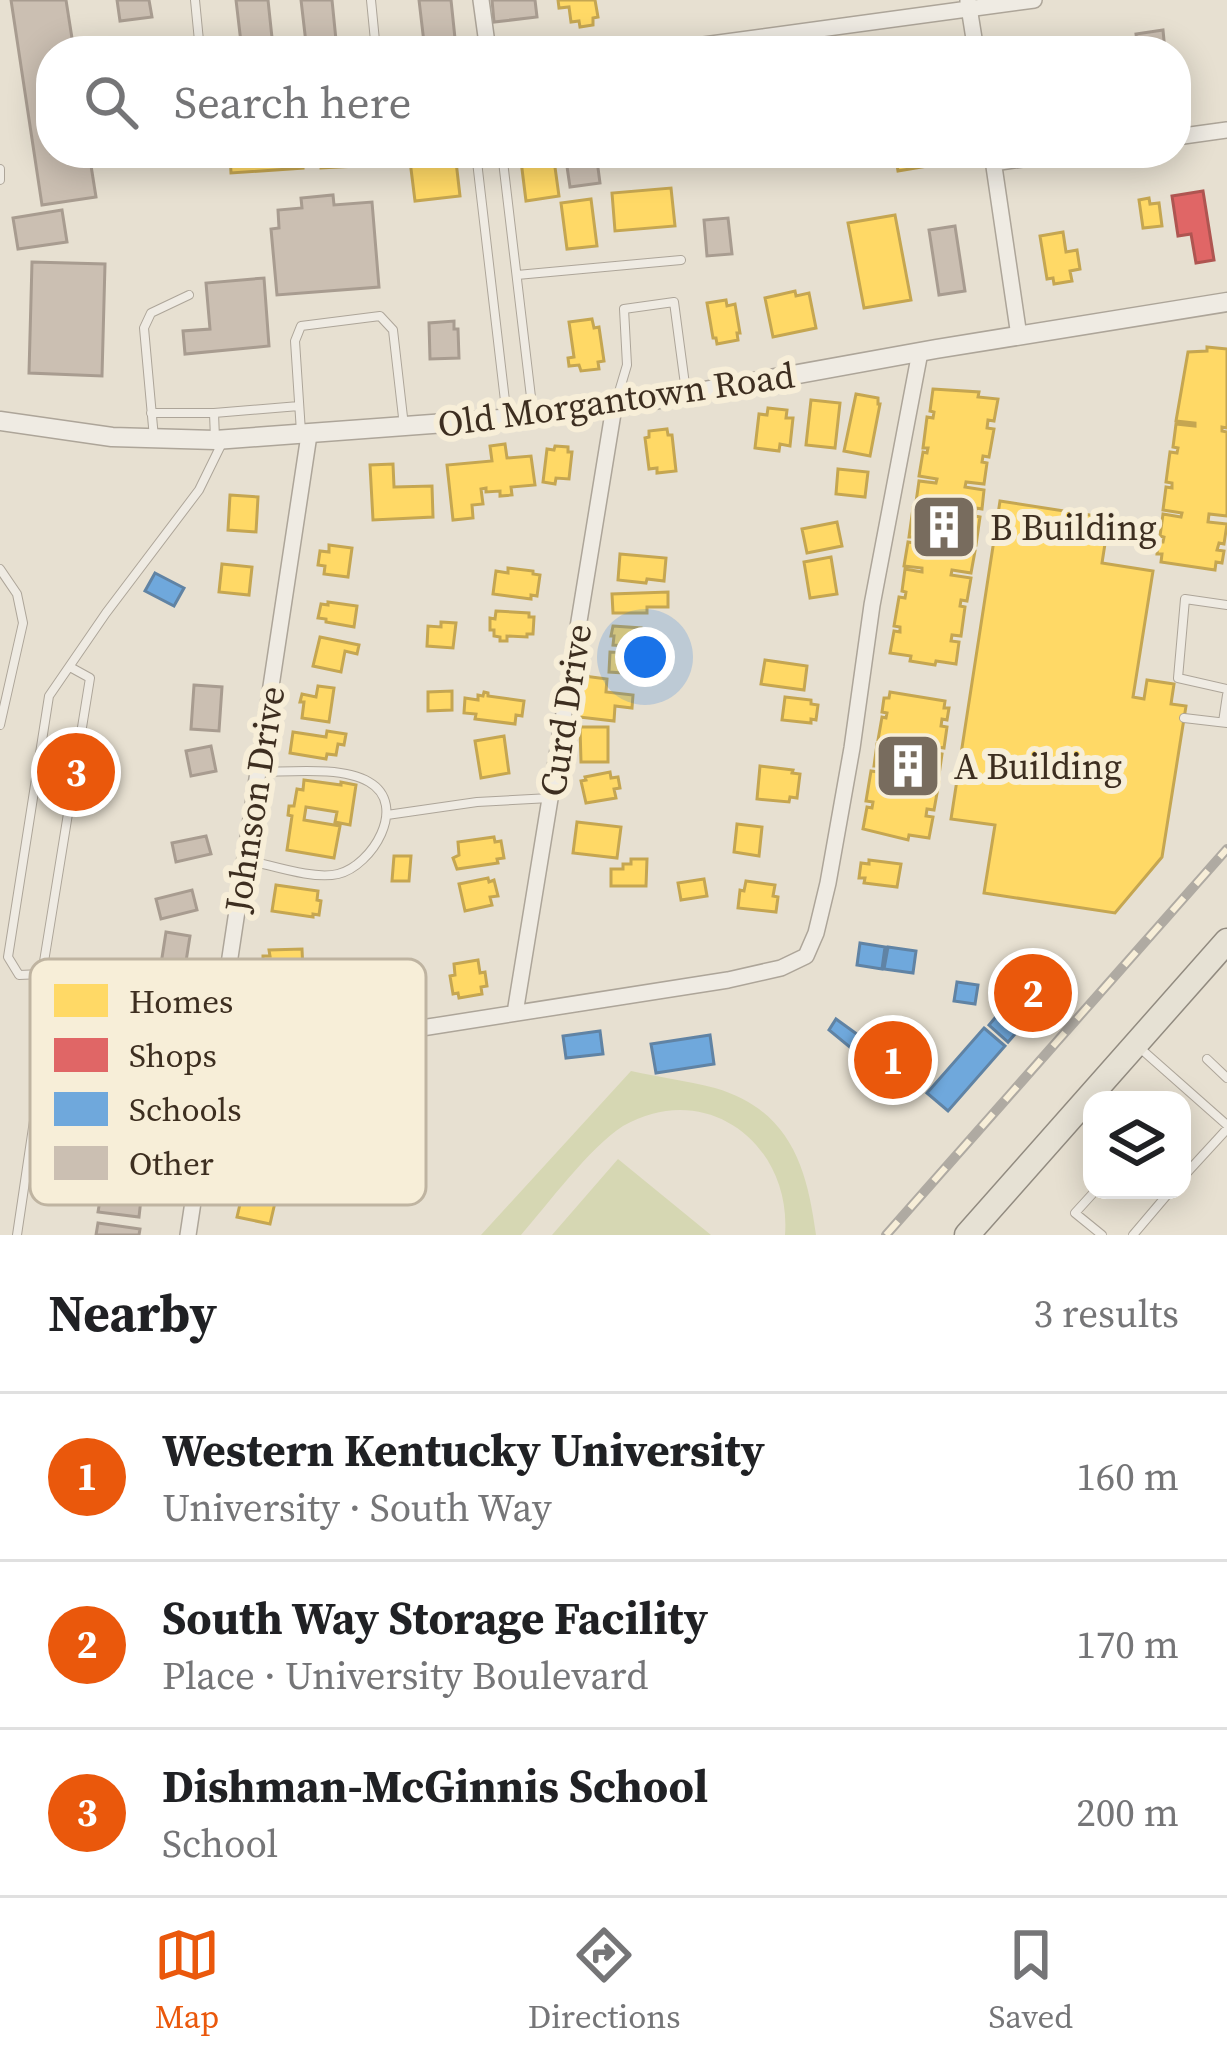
<!DOCTYPE html>
<meta charset="utf-8">
<style>
body{margin:0;font-family:"Source Serif 4",serif;background:#f2f2f2;color:#202124}
.controls{position:absolute;right:36px;bottom:36px;display:grid;overflow:hidden;border-radius:24px;box-shadow:0 6px 30px #0003}
.controls button{width:108px;height:108px;display:grid;place-items:center;padding:0;border:0;border-bottom:3px solid #e0e0e0;background:#fff;color:#202124;font:60px sans-serif}
.you{position:absolute;left:645px;top:657px;width:42px;height:42px;margin:-30px;border:9px solid #fff;border-radius:50%;background:#1a73e8;box-shadow:0 0 0 18px #1a73e833}
.badge{display:grid;place-items:center;width:78px;height:78px;border-radius:50%;background:#ea580c;color:#fff;font-size:39px;font-weight:700}
.pin{position:absolute;translate:-50% -50%;border:6px solid #fff;box-shadow:0 3px 12px #0006}
.list{margin:0;padding:0;list-style:none}
h2{display:flex;justify-content:space-between;align-items:center;height:156px;margin:0;padding:0 48px;font-size:51px}
h2 small{font-size:39px;font-weight:400;color:#757577}
.list li{display:grid;grid-template-columns:78px 1fr auto;gap:36px;align-items:center;box-sizing:border-box;height:168px;padding:0 48px;border-top:3px solid #e0e0e0}
.list b{display:block;font-size:45px;white-space:nowrap}
.list p{margin:0;font-size:39px;white-space:nowrap;color:#757577}
.list em{font-size:39px;font-style:normal;color:#757577}
.icon{flex:none;width:66px;height:66px;fill:none;stroke:currentColor;stroke-width:2;stroke-linecap:round;stroke-linejoin:round}
.map{position:relative;flex:none;width:1227px;height:1235px;overflow:hidden}
.search{position:absolute;background:#fff;box-shadow:0 6px 30px #0003;left:36px;right:36px;top:36px;height:132px;display:flex;align-items:center;gap:30px;box-sizing:border-box;padding:0 42px;border-radius:48px;color:#757577;font-size:45px}
.sheet{height:660px;background:#fff}
nav{display:flex;justify-content:space-around;align-items:center;box-sizing:border-box;height:168px;border-top:3px solid #e0e0e0;background:#fff;font-size:33px;color:#757577}
nav a{display:grid;justify-items:center;gap:6px}
nav .on{color:#ea580c}
.map>svg:first-child{display:block}
.green{fill:#d6d7b3}
.homes{fill:#ffd966;stroke:#c5a651;stroke-width:3}
.shops{fill:#e06666;stroke:#af5551;stroke-width:3}
.schools{fill:#6fa8dc;stroke:#6083a4;stroke-width:3}
.building{fill:#cbbfb2;stroke:#a89c90;stroke-width:3}
.lines{fill:none;stroke-linecap:round;stroke-linejoin:round}
.service-casing{stroke:#ada599;stroke-width:10}
.minor-casing{stroke:#ada599;stroke-width:18}
.tertiary-casing{stroke:#ada599;stroke-width:21}
.primary-casing{stroke:#928b80;stroke-width:27}
.service{stroke:#efebe3;stroke-width:8}
.minor{stroke:#efebe3;stroke-width:15}
.tertiary{stroke:#efebe3;stroke-width:18}
.primary{stroke:#e6e1d4;stroke-width:24}
.rail-casing{stroke:#afaaa2;stroke-width:10}
.rail{stroke:#f7eed8;stroke-width:6;stroke-dasharray:18;stroke-linecap:butt}
.labels{text-anchor:middle;stroke-width:12;stroke-linejoin:round;paint-order:stroke}
.street-label{font-size:36px;fill:#3d2e20;stroke:#f7eed8}
.poi-label{font-size:36px;fill:#3d2e20;stroke:#f7eed8;text-anchor:start}
.key{fill:#f7eed8;stroke:#bfb4a1;stroke-width:3}
.key-label{font-size:33px;fill:#3d2e20}
</style>
<div class="map">
<svg width="1227" height="1235" viewBox="0 0 1227 1235">
<rect width="100%" height="100%" fill="#e7e0d1"/>
<path class="green" d="M631 1071C659 1077 688 1081 715 1088 790 1110 807 1167 816 1235H785C792 1144 706 1078 623 1126 591 1146 547 1205 521 1235H481Z
M618 1159 711 1235H552Z"/>
<path class="homes" d="M558 0H595L598 17 593 18V25L580 27 579 21 571 22 569 7 559 8Z
M230 153H302L303 168 231 173Z
M320 153H393L394 164 321 168Z
M409 153H455L460 196 415 201Z
M520 153H553L559 196 526 201Z
M895 153H949L951 162 898 171Z
M671 188 675 226 615 231 612 193Z
M1149 198 1150 204 1159 203 1162 226 1143 228 1139 200Z
M591 199 597 246 567 249 561 203Z
M895 215 911 300 864 308 848 223Z
M1063 232 1066 252 1077 250 1080 269 1070 271 1072 281 1054 284 1053 278 1047 279 1040 236Z
M795 291 796 296 809 293 816 328 773 337 765 298Z
M726 300 727 306 735 304 740 333H737L738 340 717 344 716 338H713L707 303Z
M592 319 594 328 599 327 604 361 598 362 599 369 581 371 579 365 569 366 568 358 574 357 569 322Z
M1207 347 1227 349V428L1222 427V431L1227 432V516L1209 514 1208 522 1227 524 1224 544 1219 543 1217 550 1224 551 1222 563 1216 562 1215 570 1161 562 1162 554H1157L1158 542H1163L1164 537 1160 536 1163 514 1181 517 1182 513 1163 510 1166 487 1172 488V483L1166 482 1170 452 1177 453 1178 448 1173 447 1176 424 1195 426V423L1176 421 1188 352 1207 351Z
M933 389 979 392 978 397 998 399 994 421 988 420 987 428 994 429 989 457 983 456 982 462 987 463 984 484 966 482 965 487 984 490 982 509 976 508 975 516 980 517 976 545 969 544 968 550 975 551 971 573 952 570 951 575 971 578 967 601 961 600 960 606 965 607 961 636 952 635 951 641 959 642 956 664 936 661 935 665 910 661 911 656 890 653 894 631 900 632V627L894 626 899 597 905 598 906 592 902 591 905 569 922 572V568L904 566 908 542 914 543 915 537H909L913 508 920 509 921 503 916 502 919 481 936 483 937 479 919 476 923 452 927 453 928 448H923L927 417 933 418 934 412 930 411Z
M856 394 878 398V404H880L870 456 844 451Z
M811 400 840 403 835 448 806 445Z
M768 408 787 410 786 418H793L790 446 780 444 779 451 755 448 759 414 767 415Z
M667 429 668 435H672L676 471 657 473V468L649 469 645 438 649 437V431Z
M505 444 507 458 531 456 535 485 511 487 512 495 500 496V491L486 492V488L481 489 483 504 472 505 473 518 453 520 447 465 492 461 490 446Z
M555 446 568 447V452H572L569 479 556 478 555 484 543 482 547 449 554 450Z
M393 464 394 487 432 486 433 517 373 520 370 465Z
M838 469 868 472 865 497 836 494Z
M230 495 258 497 256 532 228 530Z
M1000 501 1109 518 1102 563 1153 571 1133 697 1144 699 1147 680 1174 684 1171 704 1186 706 1162 857 1115 913 984 893 995 825 951 819Z
M837 522 842 546 807 553 802 529Z
M329 545 352 548 348 577 324 574 325 566 318 565 320 551 329 552Z
M620 554 666 558 664 581 647 579 646 583 618 580Z
M831 557 837 594 810 598 804 562Z
M222 564 252 567 249 595 219 592Z
M508 568 533 571V574L540 575 537 596 531 595V599L493 594 496 571 508 573Z
M668 592V607H647V613H613L612 594Z
M328 602 357 606 354 627 326 622V619L318 618 321 604 328 605Z
M496 611 529 613V617H534L533 634H527V637L507 636V641H500V637L494 636V630H490V618L495 619Z
M441 622 456 623 453 648 427 646 428 626 441 627Z
M613 626 641 628 640 642 626 641V646L613 645 614 636H611Z
M320 637 359 645 357 654 345 651 341 672 313 666Z
M628 648H640L639 669H623V673L609 672 610 652 628 653Z
M765 660 807 666 804 690 761 684Z
M584 676 607 679 606 692 633 695 632 708 615 706 614 721 579 717Z
M318 686 334 688 329 722 302 718 304 702H300L302 694 316 697Z
M452 691V710L428 711V692Z
M484 692 488 693V696L524 701 522 716 516 715 515 724 475 719 476 714 464 713 465 698 478 700V695L483 696Z
M890 692 945 701 944 708H949L947 720 942 719 941 726 947 727 944 748 925 745 924 751 942 754 939 775 935 774 934 781 939 782 934 810 927 809 926 816 933 817 929 838 909 835 908 840 863 829 867 807 872 808 873 802 866 801 871 771 878 772 879 766H874L877 744 896 747 897 743 878 740 882 717 886 718 887 713 882 712 884 698H889Z
M785 697 811 700V704L818 705 816 720 811 719V723L782 720Z
M580 727H608V762H581Z
M327 731 346 734 344 745 338 744 336 755 327 754 326 759 290 753 293 732 326 737Z
M504 736 509 773 481 778 475 741Z
M760 766 793 770 792 773 800 774 797 798 790 797 789 802 757 799Z
M610 772 611 778 618 777 620 788 614 789 616 798 586 803 581 781 586 780 585 777Z
M304 780 341 785V782L356 785 350 825 335 822 337 812 306 807 304 820 340 826 334 858 287 850 292 816 288 815 289 806H294L297 789 303 790Z
M577 822 621 827 617 858 573 853Z
M737 824 762 827 759 856 734 852Z
M494 837 495 842 501 841 504 858 497 859 498 863 457 869 453 858 459 855 458 842Z
M394 856H411L409 881H392Z
M631 859H647L646 886H611V869H623V864H631Z
M869 860 901 864 897 887 864 883 865 878H859L861 863 869 864Z
M488 878 489 882 494 880 498 896 490 897 492 905 465 911 459 884Z
M704 879 707 896 681 900 678 883Z
M746 881 775 885 773 896 778 897 776 912 738 908 740 890 744 891Z
M276 885 318 891 317 900 321 901 319 915 313 914V917L272 911Z
M302 949 303 971 270 972V966H263V956H270L269 950Z
M478 960 480 973 485 972 487 986 481 987 482 994 459 998 458 993 453 994 450 976 455 975 454 964Z
M244 1187 277 1194 270 1224 237 1217Z"/>
<path class="shops" d="M1203 191 1214 260 1196 263 1191 234 1178 236 1172 196Z"/>
<path class="schools" d="M155 573 184 588 174 606 145 591Z
M860 943 885 947 882 969 857 965Z
M888 947 916 951 913 973 884 969Z
M1045 958 1066 976 1008 1042 989 1025Z
M957 982 978 985 975 1004 954 1001Z
M836 1019 865 1040 857 1053 829 1030Z
M984 1028 1005 1046 948 1111 927 1093Z
M600 1031 603 1054 566 1058 563 1036Z
M887 1032 913 1054 894 1073 876 1057 883 1049 877 1043Z
M710 1035 714 1064 656 1073 651 1044Z"/>
<path class="building" d="M11 0H66L74 51H51V153H89L96 197 42 205Z
M117 0H149L152 17 120 21Z
M236 0H268L273 47 242 51Z
M301 0H332L336 40 306 43Z
M419 0H451L456 48 425 51Z
M492 0H535L537 17 494 22Z
M1163 30 1165 51H1138L1136 34Z
M164 40 165 51H119L118 45Z
M565 153H596L600 183 570 187Z
M333 195 334 205 372 202 379 287 277 295 271 229 279 228 278 210 302 208 301 198Z
M62 210 67 242 18 249 13 218Z
M728 218 732 254 707 256 704 220Z
M955 226 965 291 939 295 929 230Z
M32 262 105 264 102 376 29 373Z
M264 278 269 346 185 354 183 331 210 329 206 283Z
M454 321V329H458L459 358 430 359 429 323Z
M194 685 222 687 219 731 191 729Z
M211 746 216 771 191 776 186 751Z
M206 836 211 854 176 862 172 843Z
M192 890 197 910 161 919 156 899Z
M166 932 190 936 185 968 161 964Z
M115 1178 143 1181 139 1217 98 1212 100 1200 113 1201Z
M98 1223 140 1229 139 1235H96Z"/>
<g class="lines">
<defs>
<path id="service" d="M195 0 200 51
M371 0 376 51
M476 153 507 418
M502 153 533 414
M0 169V180
M517 275 681 260
M616 402 627 365 624 309 674 302 686 392
M151 413H214
M301 432 295 341 301 326 380 316 393 330 404 426
M154 438 144 328 151 313 189 295
M215 439 214 413 299 406
M0 569 17 594 23 623 0 725
M1227 605 1185 599 1178 678 1227 689
M70 667 90 678 42 974 19 975 8 957 49 696 106 613 199 490 223 441
M1184 718 1227 723
M1223 722 1227 695
M387 815 477 802 550 798
M246 860C271 865 313 880 338 874 372 866 409 805 369 782 342 766 289 772 258 772
M1141 1049 1227 1125
M1207 1059 1227 1078
M1182 1178 1227 1129
M1096 1190 1075 1213 1102 1235
M17 1235 49 1020 42 974
M1133 1235 1167 1195 1162 1190"/>
<path id="minor" d="M481 0 488 51
M968 1 976 51
M659 51 1034 0
M1176 137 1227 130
M992 153 1019 336
M993 163 1065 153
M515 1013 614 407
M214 1054 272 1049 428 1027 728 980 781 968 806 956 816 933 828 883 852 748 872 605 920 352
M188 1235 309 435"/>
<path id="tertiary" d="M0 421 112 437 215 440 528 417 627 405 936 349 1227 302"/>
<path id="primary" d="M967 1235 1227 941"/>
</defs>
<use href="#service" class="service-casing"/>
<use href="#minor" class="minor-casing"/>
<use href="#tertiary" class="tertiary-casing"/>
<use href="#primary" class="primary-casing"/>
<use href="#service" class="service"/>
<use href="#minor" class="minor"/>
<use href="#tertiary" class="tertiary"/>
<use href="#primary" class="primary"/>
<defs>
<path id="rail" d="M886 1235 1227 849"/>
</defs>
<use href="#rail" class="rail-casing"/>
<use href="#rail" class="rail"/>
</g>
<defs>
<symbol id="building-square" viewBox="-11 -11 22 22"><rect x="-9" y="-9" width="18" height="18" rx="4" fill="#786c5e" stroke="#f7eed8"/><path d="M-4-6H4V6H1V3H-1V6H-4ZM-2.5-4.3h1.7v1.8h-1.7ZM.8-4.3h1.7v1.8H.8ZM-2.5-1h1.7V.8h-1.7ZM.8-1h1.7V.8H.8Z" fill="#fff"/></symbol>
</defs>
<g fill-rule="evenodd">
<use href="#building-square" x="906" y="489" width="76" height="76"/>
<use href="#building-square" x="870" y="728" width="76" height="76"/>
</g>
<g class="labels">
<g class="street-label">
<text transform="translate(616 399) rotate(-8)" y="13">Old Morgantown Road</text>
<text transform="translate(565 710) rotate(-81)" y="13">Curd Drive</text>
<text transform="translate(254 799) rotate(-81)" y="13">Johnson Drive</text>
</g>
<g class="poi-label">
<text x="990" y="540">B Building</text>
<text x="954" y="779">A Building</text>
</g>
</g>
<rect x="30" y="959" width="396" height="246" rx="18" class="key"/>
<rect x="54" y="984" width="54" height="33" fill="#ffd966"/>
<rect x="54" y="1038" width="54" height="34" fill="#e06666"/>
<rect x="54" y="1092" width="54" height="34" fill="#6fa8dc"/>
<rect x="54" y="1146" width="54" height="34" fill="#cbbfb2"/>
<g class="key-label">
<text x="129" y="1013">Homes</text>
<text x="129" y="1067">Shops</text>
<text x="129" y="1121">Schools</text>
<text x="129" y="1175">Other</text>
</g>
</svg>
<div class="controls">
<button><svg class="icon" aria-label="layers" viewBox="0 0 24 24"><path d="M12 4l9 5-9 5-9-5zM3 14l9 5 9-5"/></svg></button>
</div>
<div class="you"></div>
<div class="pin badge" style="left:893px;top:1060px">1</div>
<div class="pin badge" style="left:1033px;top:993px">2</div>
<div class="pin badge" style="left:76px;top:772px">3</div>
<div class="search"><svg class="icon" aria-label="search" viewBox="0 0 24 24"><circle cx="10" cy="10" r="6"/><path d="M15 15l6 6"/></svg>Search here</div>
</div>
<section class="sheet">
<h2>Nearby<small>3 results</small></h2>
<ul class="list">
<li><span class="badge">1</span><div><b>Western Kentucky University</b><p>University · South Way</p></div><em>160 m</em></li>
<li><span class="badge">2</span><div><b>South Way Storage Facility</b><p>Place · University Boulevard</p></div><em>170 m</em></li>
<li><span class="badge">3</span><div><b>Dishman-McGinnis School</b><p>School</p></div><em>200 m</em></li>
</ul>
</section>
<nav>
<a class="on"><svg class="icon" aria-label="map" viewBox="0 0 24 24"><path d="M3 6l6-2 6 2 6-2v14l-6 2-6-2-6 2zM9 4v14M15 6v14"/></svg>Map</a>
<a><svg class="icon" aria-label="directions" viewBox="0 0 24 24"><path d="M12 3l9 9-9 9-9-9zM9 14v-3h6M13 9l2 2-2 2"/></svg>Directions</a>
<a><svg class="icon" aria-label="saved" viewBox="0 0 24 24"><path d="M7 4h10v16l-5-4-5 4z"/></svg>Saved</a>
</nav>
